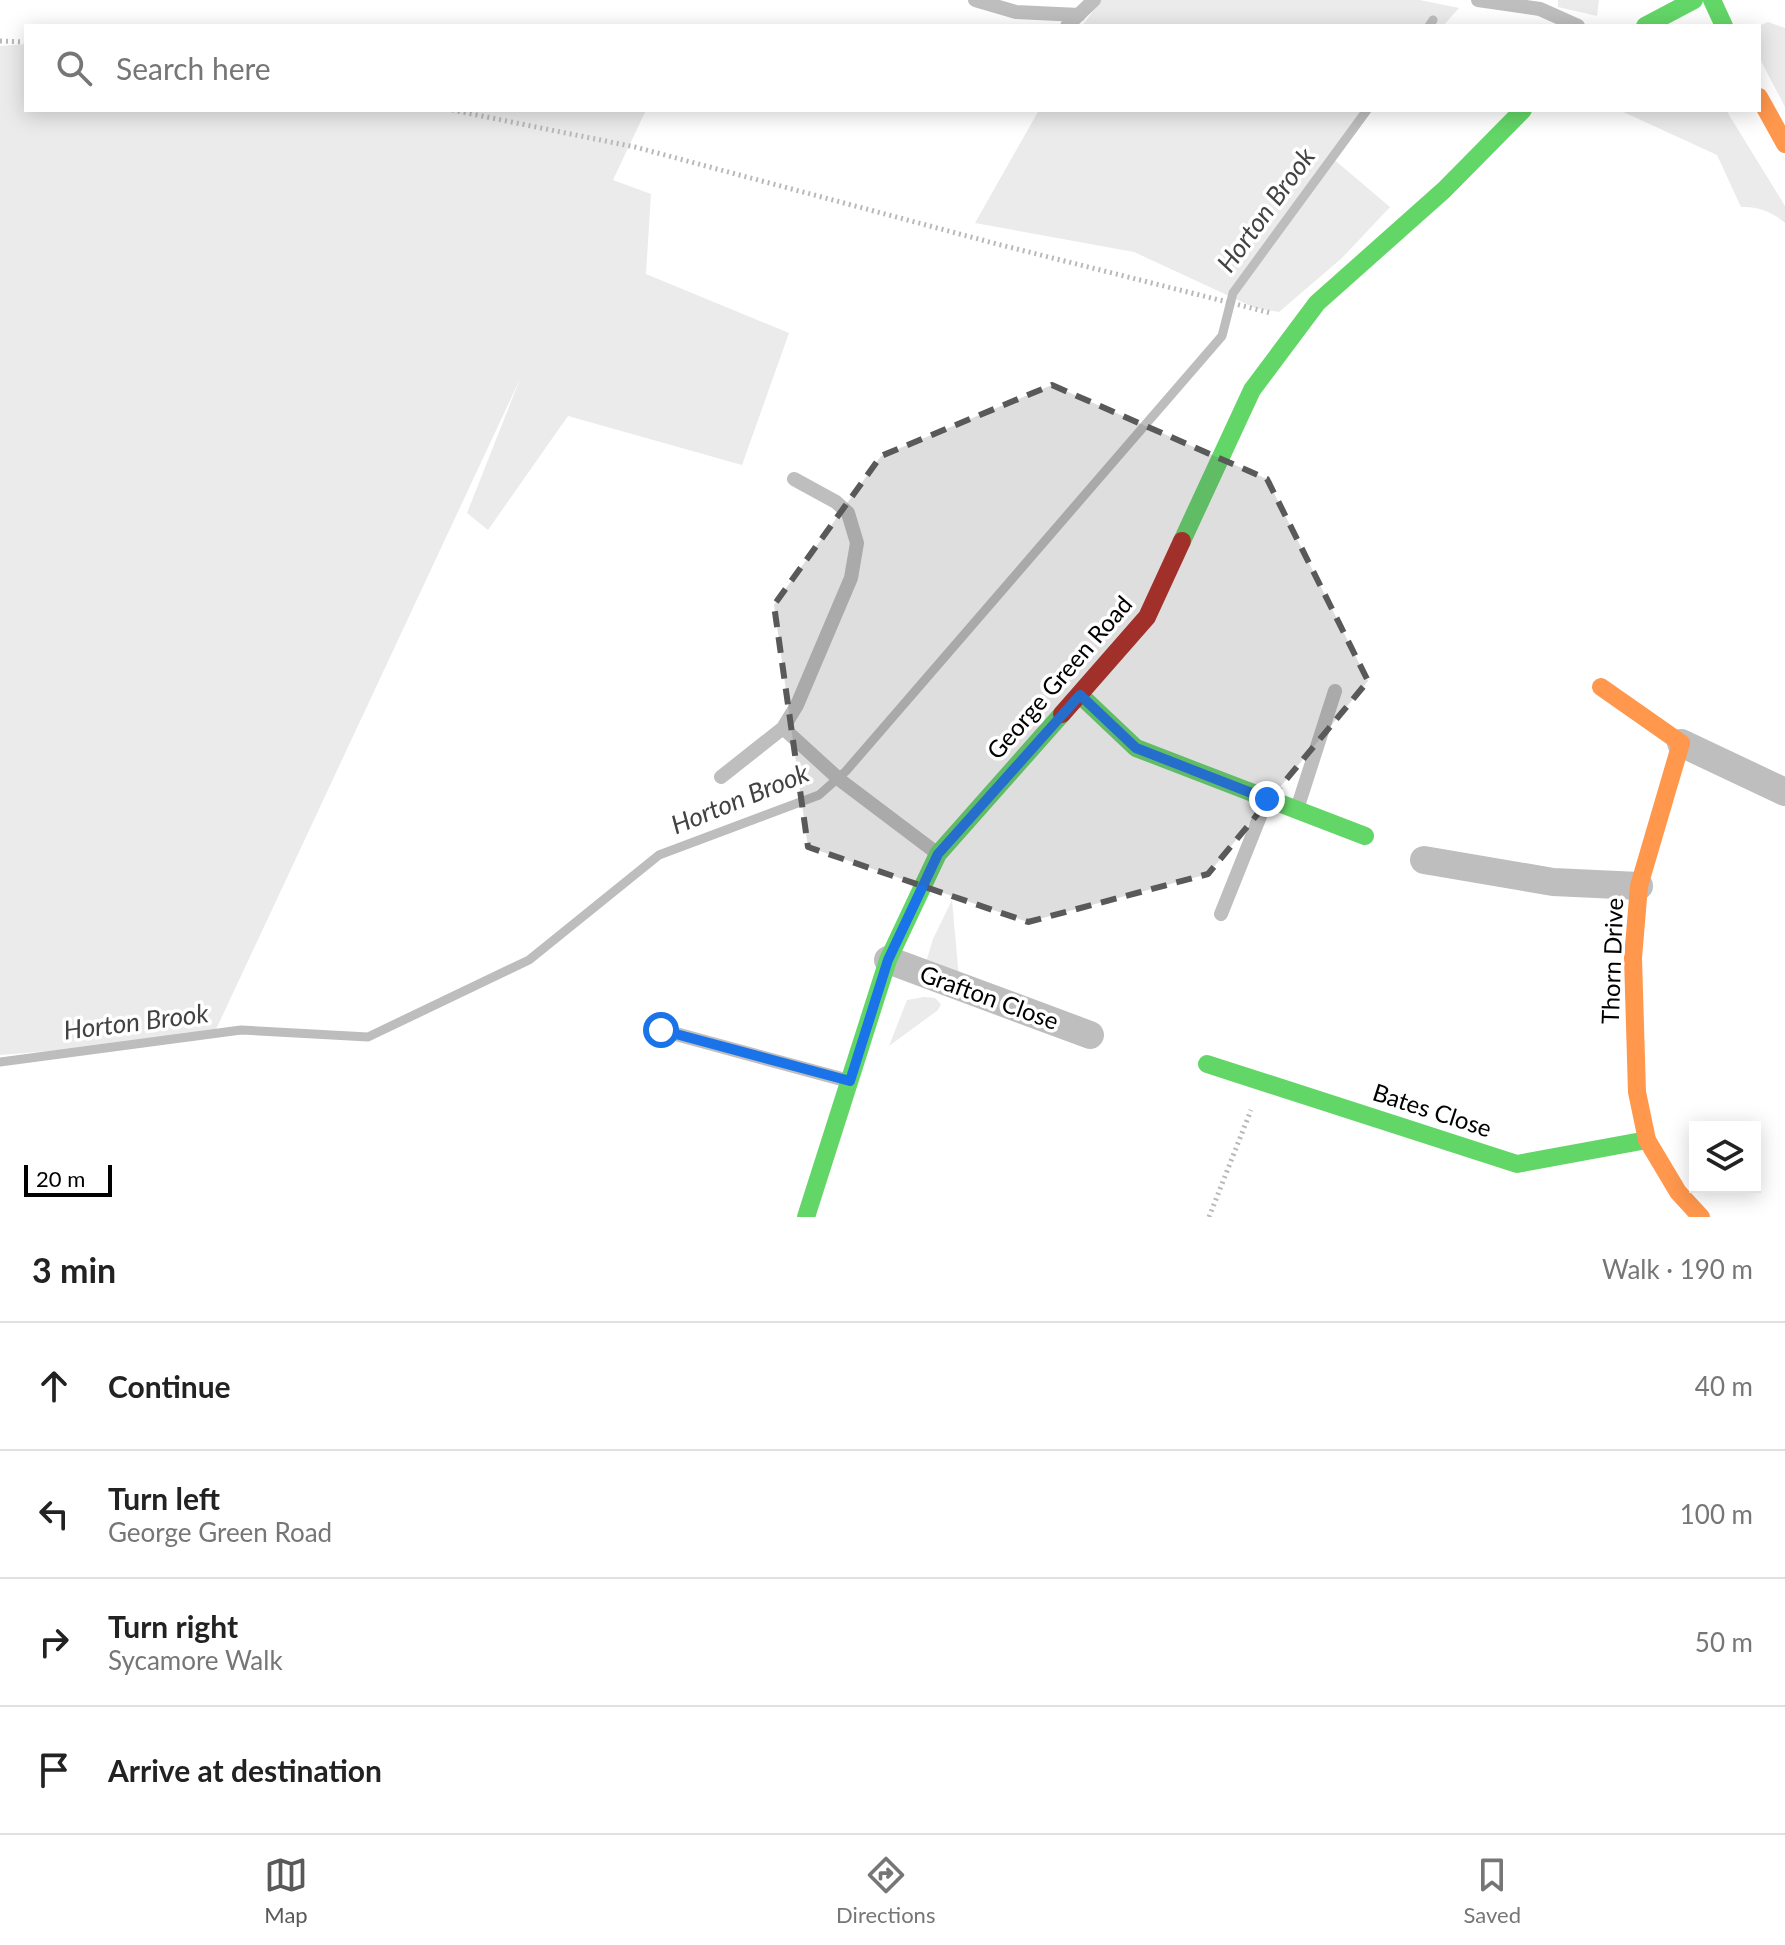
<!DOCTYPE html>
<meta charset="utf-8">
<style>
body{margin:0;font-family:Lato,sans-serif;background:#f2f2f2;color:#222}
.controls{position:absolute;right:24px;bottom:24px;display:grid;overflow:hidden;border-radius:0px;box-shadow:0 4px 20px #0003}
.controls button{width:72px;height:72px;display:grid;place-items:center;padding:0;border:0;border-bottom:2px solid #e0e0e0;background:#fff;color:#222;font:40px sans-serif}
.scale{position:absolute;left:24px;bottom:20px;width:88px;box-sizing:border-box;padding-left:8px;border:4px solid #000;border-top:0;font-size:22px;line-height:28px;white-space:nowrap;color:#000;-webkit-text-stroke:6px #fff;paint-order:stroke}
.stop{position:absolute;width:24px;height:24px;margin:-18px;border:6px solid #1a73e8;border-radius:50%;background:#fff}
.stop.end{background:#1a73e8;border-color:#fff;box-shadow:0 2px 8px #0008}
.list{margin:0;padding:0;list-style:none}
h2{display:flex;justify-content:space-between;align-items:center;height:104px;margin:0;padding:0 32px;font-size:34px}
h2 small{font-size:26px;font-weight:400;color:#767676}
.list li{display:grid;grid-template-columns:52px 1fr auto;gap:24px;align-items:center;box-sizing:border-box;height:128px;padding:0 32px;border-top:2px solid #e0e0e0}
.list b{display:block;font-size:30px;white-space:nowrap}
.list p{margin:0;font-size:26px;white-space:nowrap;color:#767676}
.list em{font-size:26px;font-style:normal;color:#767676}
.icon{flex:none;width:44px;height:44px;fill:none;stroke:currentColor;stroke-width:2;stroke-linecap:round;stroke-linejoin:round}
.map{position:relative;flex:none;width:1785px;height:1217px;overflow:hidden}
.search{position:absolute;background:#fff;box-shadow:0 4px 20px #0003;left:24px;right:24px;top:24px;height:88px;display:flex;align-items:center;gap:20px;box-sizing:border-box;padding:0 28px;border-radius:0px;color:#767676;font-size:30px}
.sheet{height:616px;background:#fff}
nav{display:flex;justify-content:space-around;align-items:center;box-sizing:border-box;height:112px;border-top:2px solid #e0e0e0;background:#fff;font-size:22px;color:#767676}
nav a{display:grid;justify-items:center;gap:4px}
nav .on{color:#595959}
.map>svg:first-child{display:block}
.green{fill:#ebebeb}
.lines{fill:none;stroke-linecap:round;stroke-linejoin:round}
.stream{stroke:#bdbdbd;stroke-width:9}
.path{stroke:#b9b9b9;stroke-width:5;stroke-dasharray:2 4;stroke-linecap:butt}
.lane{stroke:#bebebe;stroke-width:14}
.street{stroke:#bebebe;stroke-width:28}
.fast{stroke:#63d668;stroke-width:18}
.slow{stroke:#ff974d;stroke-width:18}
.jam{stroke:#b3261e;stroke-width:18}
.route{stroke:#1a73e8;stroke-width:10}
.marked{fill:#595959;fill-opacity:0.2;stroke:#595959;stroke-width:6;stroke-dasharray:16 10;stroke-linejoin:round}
.labels{text-anchor:middle;stroke-width:7;stroke-linejoin:round;paint-order:stroke}
.street-label{font-size:24px;fill:#000;stroke:#fff}
.water-label{font-size:26px;font-style:italic;fill:#424242;stroke:#fff}
</style>
<div class="map">
<svg width="1785" height="1217" viewBox="0 0 1785 1217">
<rect width="100%" height="100%" fill="#fff"/>
<path class="green" d="M1101 0H1420L1459 8 1443 26H1082Z
M1558 0H1599L1597 16 1558 7Z
M1768 22 1785 28V107L1759 57 1758 26Z
M26 44V110H646L613 180 651 194 646 274 789 333 742 465 568 416 488 530 467 513 520 379 212 1038 0 1055V46Z
M1039 110H1371L1331 157 1390 207 1342 258 1279 312 1255 308 1134 252 975 223Z
M1619 110H1726L1785 206V223C1773 212 1757 206 1741 207L1717 155Z
M952 900 959 978 926 962 933 939Z
M924 997 935 998 941 1004 938 1010 889 1046 907 1000Z"/>
<g class="lines">
<path class="stream" d="M1429 26 1433 20
M0 1062 241 1030 368 1037 529 960 659 855 819 795 846 771 1222 336 1233 293 1367 110"/>
<path class="path" d="M0 41 26 42
M452 110 635 147 997 244 1271 313
M1209 1217 1251 1110"/>
<path class="lane" d="M975 0 1016 12 1079 15
M1478 0 1540 9 1578 26
M1067 26 1094 0
M783 728 840 780 938 854
M721 777 783 728 797 705 851 578 857 543 848 513 836 502 794 479
M1297 809 1335 691
M1221 914 1267 799
M661 1030 849 1081"/>
<path class="street" d="M1681 743 1785 792
M1424 860 1553 882 1639 886
M888 960 1090 1035"/>
<path class="fast" d="M1712 0 1724 26
M1645 26 1694 0
M1182 541 1252 390 1317 303 1444 190 1523 110
M1080 695 1136 748 1365 836
M1207 1064 1517 1164 1647 1140
M806 1217 888 960 938 854 1062 714"/>
<path class="slow" d="M1759 97 1785 144
M1601 687 1681 743 1639 886 1633 958 1637 1092 1647 1140 1678 1192 1701 1217"/>
<path class="jam" d="M1062 714 1147 617 1182 541"/>
</g>
<g class="lines">
<path class="route" d="M661 1030 850 1081 888 960 938 854 1080 695 1136 748 1267 799"/>
</g>
<path class="marked" d="M1052 385 1267 479 1368 681 1208 874 1028 922 808 847 774 605 881 456Z"/>
<g class="labels">
<g class="street-label">
<text transform="translate(1060 678) rotate(-49)" y="8">George Green Road</text>
<text transform="translate(1613 961) rotate(-88)" y="8">Thorn Drive</text>
<text transform="translate(989 998) rotate(20)" y="8">Grafton Close</text>
<text transform="translate(1432 1111) rotate(18)" y="8">Bates Close</text>
</g>
<g class="water-label">
<text transform="translate(1266 210) rotate(-54)" y="9">Horton Brook</text>
<text transform="translate(740 799) rotate(-22)" y="9">Horton Brook</text>
<text transform="translate(136 1022) rotate(-7)" y="9">Horton Brook</text>
</g>
</g>
</svg>
<div class="controls">
<button><svg class="icon" aria-label="layers" viewBox="0 0 24 24"><path d="M12 4l9 5-9 5-9-5zM3 14l9 5 9-5"/></svg></button>
</div>
<div class="scale">20 m</div>
<div class="stop" style="left:661px;top:1030px"></div>
<div class="stop end" style="left:1267px;top:799px"></div>
<div class="search"><svg class="icon" aria-label="search" viewBox="0 0 24 24"><circle cx="10" cy="10" r="6"/><path d="M15 15l6 6"/></svg>Search here</div>
</div>
<section class="sheet">
<h2>3 min<small>Walk · 190 m</small></h2>
<ul class="list">
<li><svg class="icon" aria-label="ahead" viewBox="0 0 24 24"><path d="M12 20V5M6 11l6-6 6 6"/></svg><div><b>Continue</b></div><em>40 m</em></li>
<li><svg class="icon" aria-label="left" viewBox="0 0 24 24"><path d="M17 20v-9H6M10 6l-5 5 5 5"/></svg><div><b>Turn left</b><p>George Green Road</p></div><em>100 m</em></li>
<li><svg class="icon" aria-label="right" viewBox="0 0 24 24"><path d="M7 20v-9h11M14 6l5 5-5 5"/></svg><div><b>Turn right</b><p>Sycamore Walk</p></div><em>50 m</em></li>
<li><svg class="icon" aria-label="arrive" viewBox="0 0 24 24"><path d="M6 21V4h12l-3 4 3 4H6"/></svg><div><b>Arrive at destination</b></div></li>
</ul>
</section>
<nav>
<a class="on"><svg class="icon" aria-label="map" viewBox="0 0 24 24"><path d="M3 6l6-2 6 2 6-2v14l-6 2-6-2-6 2zM9 4v14M15 6v14"/></svg>Map</a>
<a><svg class="icon" aria-label="directions" viewBox="0 0 24 24"><path d="M12 3l9 9-9 9-9-9zM9 14v-3h6M13 9l2 2-2 2"/></svg>Directions</a>
<a><svg class="icon" aria-label="saved" viewBox="0 0 24 24"><path d="M7 4h10v16l-5-4-5 4z"/></svg>Saved</a>
</nav>
